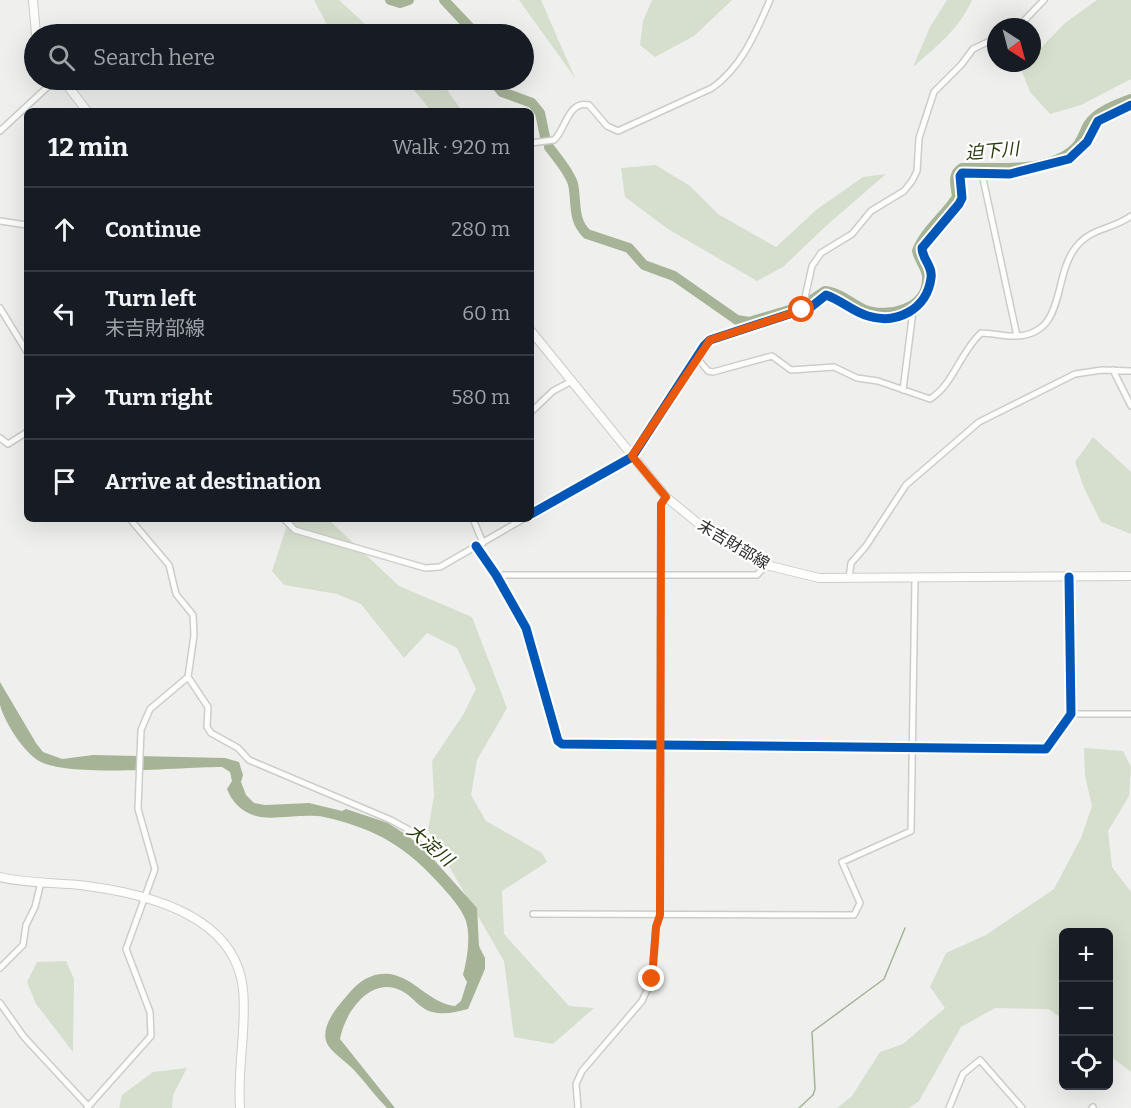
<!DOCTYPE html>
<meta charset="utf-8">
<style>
body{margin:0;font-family:Bitter,"Noto Sans JP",serif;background:#20242c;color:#f1f3f6}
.controls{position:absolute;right:18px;bottom:18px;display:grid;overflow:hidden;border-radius:9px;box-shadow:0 6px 24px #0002}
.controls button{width:54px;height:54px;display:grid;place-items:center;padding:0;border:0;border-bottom:2px solid #363941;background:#171b24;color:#f1f3f6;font:30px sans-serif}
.compass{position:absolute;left:987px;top:18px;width:54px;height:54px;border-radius:50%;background:#171b24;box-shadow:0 6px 24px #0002;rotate:144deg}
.stop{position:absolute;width:18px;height:18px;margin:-14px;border:4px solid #ea580c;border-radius:50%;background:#fff}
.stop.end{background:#ea580c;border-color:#fff;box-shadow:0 2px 6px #0008}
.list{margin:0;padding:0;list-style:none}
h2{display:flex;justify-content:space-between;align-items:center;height:78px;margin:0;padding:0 24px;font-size:26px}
h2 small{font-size:20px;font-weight:400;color:#9ea1a6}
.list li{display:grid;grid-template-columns:39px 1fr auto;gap:18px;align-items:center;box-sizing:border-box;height:84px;padding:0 24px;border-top:2px solid #363941}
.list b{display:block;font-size:22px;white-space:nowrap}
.list p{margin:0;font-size:20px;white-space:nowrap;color:#9ea1a6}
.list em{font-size:20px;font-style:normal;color:#9ea1a6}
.icon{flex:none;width:33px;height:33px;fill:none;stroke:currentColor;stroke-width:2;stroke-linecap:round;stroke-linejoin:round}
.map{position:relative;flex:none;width:1131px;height:1108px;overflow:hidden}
.search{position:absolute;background:#171b24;box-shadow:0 6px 24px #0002;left:24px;top:24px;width:510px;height:66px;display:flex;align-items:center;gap:15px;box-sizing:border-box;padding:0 21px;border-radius:33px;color:#9ea1a6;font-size:22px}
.panel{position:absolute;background:#171b24;box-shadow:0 6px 24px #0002;left:24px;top:108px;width:510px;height:414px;border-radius:9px}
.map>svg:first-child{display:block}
.green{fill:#d6decd}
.water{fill:#a6b396}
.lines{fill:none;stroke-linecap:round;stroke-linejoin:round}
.stream{stroke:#a6b396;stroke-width:1.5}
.river{stroke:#a6b396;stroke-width:10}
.street-casing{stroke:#cccdcb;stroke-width:8}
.secondary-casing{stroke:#cccdcb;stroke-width:10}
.street{stroke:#fdfdfc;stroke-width:5}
.secondary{stroke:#fdfdfc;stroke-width:8}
.cycleway-casing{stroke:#fff;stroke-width:13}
.cycleway{stroke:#0057b8;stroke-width:9}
.route{stroke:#ea580c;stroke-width:8}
.labels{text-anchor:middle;stroke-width:4.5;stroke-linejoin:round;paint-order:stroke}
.street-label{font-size:16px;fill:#2c2d2c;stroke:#fff}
.water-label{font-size:18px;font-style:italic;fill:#27390b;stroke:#fff}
</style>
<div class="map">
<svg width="1131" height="1108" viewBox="0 0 1131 1108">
<rect width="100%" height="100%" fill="#eff0ee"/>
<path class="green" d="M314 0H339L367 26 381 34H332Z
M519 0H541L575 78Z
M652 0H732L694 36 655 57 640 45 643 21Z
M947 0H972C960 28 936 47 913 67L930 27Z
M1097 0H1131V79L1081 105 1050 114 1030 92 1021 69 1027 63H1032V57L1065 23Z
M406 80H440L462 111H431Z
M656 165 690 186 718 214 776 247 816 210 863 177 886 174 827 225 783 267 757 281 668 229 625 197 621 168Z
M1093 437 1131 472V534L1101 522 1084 488 1075 462Z
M289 519H328L399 586 472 617 507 708 477 760 471 795 486 821 542 853 547 862 502 891 504 934 569 1006 594 1008 553 1044 514 1037 504 961 428 830 434 796 432 761 463 715 476 689 457 648 427 633 404 658 361 604 337 594 284 585 272 571Z
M1084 748 1123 751 1131 767 1129 796 1108 831 1112 867 1131 892V1072L1109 1055 1108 932H1064L1063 1020 1049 1009 995 1008 961 1027 919 1101 909 1108H837L852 1096 880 1052 903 1044 945 1008 930 987 946 953 986 935 1054 889 1081 838 1092 806 1085 776Z
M66 961 74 979 73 1052 36 1004 27 982 37 962Z
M187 1068 173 1095 172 1108H119L122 1095 153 1072Z"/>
<path class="water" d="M0 682 36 743 43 752 62 759 93 755 225 758 239 762 243 775 241 782 246 795 254 803 265 805 309 803 342 811 346 809 388 823 408 836 426 851 477 908 479 946 485 958V969L468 1009C456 1012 445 1015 432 1012 421 1010 412 996 402 991 371 975 345 1012 340 1039L395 1108H387C375 1096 365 1082 354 1070 347 1063 336 1055 330 1048 315 1030 339 1005 350 992 360 980 374 972 390 974 415 978 429 1003 455 1006L461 1001 467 982 463 975C467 958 471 939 466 921 461 908 452 898 443 888 407 847 377 829 324 817 303 813 272 821 256 816 242 812 232 802 227 789L232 781 230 772 222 767C182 767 68 778 39 761 23 751 5 723 0 705 0 698 0 689 0 682Z"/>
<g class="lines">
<path class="stream" d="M799 1108 813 1095 815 1089 812 1032 884 979 905 928"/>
<path class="river" d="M390 0 400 3 409 0
M444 0 476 34
M492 80 502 92 532 103 540 113 545 137
M549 147C557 158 569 171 573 184 577 202 572 220 587 234L629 248 644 265 674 276 737 320 749 322 796 308
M807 303 825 291C838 292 851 303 863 309 886 319 929 310 927 276 926 267 919 260 917 251 925 230 945 216 957 197 956 186 951 175 962 168 996 167 1047 174 1074 149 1082 142 1083 134 1088 125 1096 112 1117 104 1131 99"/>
<defs>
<path id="street" d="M1018 27 1044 0
M0 131 55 80
M531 143 554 140C566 129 568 100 589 105L607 126 618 131 712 88C742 67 756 32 770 0
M982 174 1017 336
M0 221 27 225
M0 308 27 352
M802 311 812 266 821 253 852 234 871 211 904 191 912 181 917 171 919 138 934 92 961 65 973 49 996 38
M697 358 708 371 713 372 772 356 791 370 834 367 857 378 878 381 930 399C954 384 960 352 981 333 993 333 1005 337 1017 336 1067 333 1052 277 1076 247 1092 227 1112 230 1131 216
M1113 370 1131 406
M903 390 913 311
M531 412 553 391 572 381
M0 438 8 444 27 432
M531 514 632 457 704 346 710 340 811 307 826 295C841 300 853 312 868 316 897 325 927 309 931 278 933 266 922 259 922 248L959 204 962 198 960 176 962 173 1010 174 1069 159 1087 142 1098 121 1131 105
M130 519 169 565 176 594 193 615 194 635 188 677 208 707 207 727 211 733 238 748 249 760 391 820 420 836 435 849
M284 519 295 530 425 568 440 567 523 519
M473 519 483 543
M476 546 496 575 526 628 558 741 562 744 1046 749 1071 714 1069 577
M496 575H757L766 565
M849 578 851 563 866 546 906 485 979 422 1075 374 1102 370 1131 371
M1071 714H1131
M533 914 854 915 860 903 842 862 911 831 915 578
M0 968 23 945 26 925 35 907 41 882
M0 1003 24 1037 87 1105
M87 1108 151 1036 150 1012 126 949 155 869 138 809 141 730 150 709 188 677
M578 1108 576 1084 582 1071 642 1001 652 979 656 927 660 915 661 505 666 497
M949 1108 963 1074 980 1060 1022 1108
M1092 1108 1093 1107"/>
<path id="secondary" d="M33 0 36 34
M63 80 87 111
M531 331 666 497 699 524 766 565 819 578 1131 576
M0 877C28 884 58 882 87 886 148 894 235 916 243 989 247 1028 237 1068 240 1108"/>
</defs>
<use href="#street" class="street-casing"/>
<use href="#secondary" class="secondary-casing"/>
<use href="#street" class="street"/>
<use href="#secondary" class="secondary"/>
<defs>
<path id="cycleway" d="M531 514 632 457 704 346 710 340 811 307 826 295C841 300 853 312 868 316 897 325 927 309 931 278 933 266 922 259 922 248L959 204 962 198 960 176 962 173 1010 174 1069 159 1087 142 1098 121 1131 105
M476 546 496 575 526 628 558 741 562 744 1046 749 1071 714 1069 577"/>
</defs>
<use href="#cycleway" class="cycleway-casing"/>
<use href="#cycleway" class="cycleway"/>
</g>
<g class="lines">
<path class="route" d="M652 979 656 927 660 915 661 504 666 497 632 456 710 340 802 310"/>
</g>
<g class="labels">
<g class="street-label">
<text transform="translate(734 544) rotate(31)" y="6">末吉財部線</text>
</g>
<g class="water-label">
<text transform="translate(992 151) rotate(-5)" y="6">迫下川</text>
<text transform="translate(430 845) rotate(40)" y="6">大淀川</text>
</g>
</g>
</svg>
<div class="controls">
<button>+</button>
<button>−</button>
<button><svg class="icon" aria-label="locate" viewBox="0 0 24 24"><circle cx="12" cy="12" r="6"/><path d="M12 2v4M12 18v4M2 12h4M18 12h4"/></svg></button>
</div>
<svg class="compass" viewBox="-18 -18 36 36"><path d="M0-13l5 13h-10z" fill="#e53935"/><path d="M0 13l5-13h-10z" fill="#9ea1a6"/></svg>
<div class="stop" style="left:802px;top:310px"></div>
<div class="stop end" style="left:652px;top:979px"></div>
<div class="search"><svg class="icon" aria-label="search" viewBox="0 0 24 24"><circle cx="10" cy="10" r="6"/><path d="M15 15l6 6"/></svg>Search here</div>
<section class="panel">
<h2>12 min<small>Walk · 920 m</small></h2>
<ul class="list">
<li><svg class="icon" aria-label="ahead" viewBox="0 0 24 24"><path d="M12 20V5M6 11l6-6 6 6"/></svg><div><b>Continue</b></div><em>280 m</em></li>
<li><svg class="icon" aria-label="left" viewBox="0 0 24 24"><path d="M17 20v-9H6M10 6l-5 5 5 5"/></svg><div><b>Turn left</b><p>末吉財部線</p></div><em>60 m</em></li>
<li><svg class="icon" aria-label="right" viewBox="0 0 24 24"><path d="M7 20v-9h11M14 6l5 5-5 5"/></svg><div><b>Turn right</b></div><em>580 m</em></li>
<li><svg class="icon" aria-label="arrive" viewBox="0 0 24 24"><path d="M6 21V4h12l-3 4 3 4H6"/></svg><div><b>Arrive at destination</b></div></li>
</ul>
</section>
</div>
